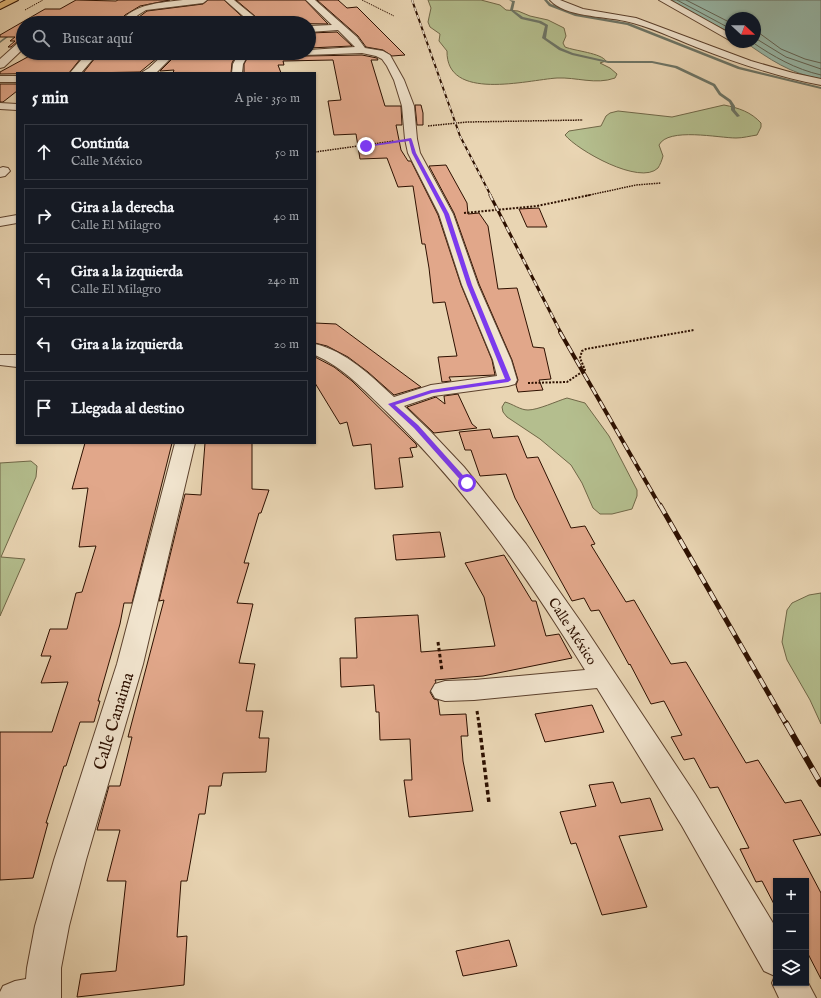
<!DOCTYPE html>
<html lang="es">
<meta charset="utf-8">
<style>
body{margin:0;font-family:"IM FELL English",serif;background:#242831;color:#f1f3f6}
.controls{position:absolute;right:12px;bottom:12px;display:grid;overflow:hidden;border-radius:0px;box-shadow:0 1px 3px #0004}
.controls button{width:36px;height:36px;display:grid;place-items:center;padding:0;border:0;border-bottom:1px solid #363941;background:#171b24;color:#f1f3f6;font:20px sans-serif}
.compass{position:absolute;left:725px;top:12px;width:36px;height:36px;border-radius:50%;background:#171b24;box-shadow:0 1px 3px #0004;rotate:111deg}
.stop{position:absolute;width:12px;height:12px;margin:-9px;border:3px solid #7c3aed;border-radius:50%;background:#fff}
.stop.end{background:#7c3aed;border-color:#fff;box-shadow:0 1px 4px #0008}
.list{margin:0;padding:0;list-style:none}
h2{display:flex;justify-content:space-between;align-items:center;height:52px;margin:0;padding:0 16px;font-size:17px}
h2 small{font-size:13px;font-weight:400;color:#9ea1a6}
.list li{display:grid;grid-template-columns:26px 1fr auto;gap:12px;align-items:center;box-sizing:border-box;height:56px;margin:0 8px 8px;padding:0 8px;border:1px solid #363941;border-radius:0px}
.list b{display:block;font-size:15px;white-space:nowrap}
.list p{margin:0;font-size:13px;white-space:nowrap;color:#9ea1a6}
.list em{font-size:13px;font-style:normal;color:#9ea1a6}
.icon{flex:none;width:22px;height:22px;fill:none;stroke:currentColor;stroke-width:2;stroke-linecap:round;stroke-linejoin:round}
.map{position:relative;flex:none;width:821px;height:998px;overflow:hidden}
.search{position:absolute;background:#171b24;box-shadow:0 1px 3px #0004;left:16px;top:16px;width:300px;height:44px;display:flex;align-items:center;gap:10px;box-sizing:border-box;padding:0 14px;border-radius:22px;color:#9ea1a6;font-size:15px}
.panel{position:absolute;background:#171b24;box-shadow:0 1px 3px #0004;left:16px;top:72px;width:300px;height:372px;border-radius:0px}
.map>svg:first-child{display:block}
.green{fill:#b4be8e;stroke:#706747}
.water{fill:#98b9aa;stroke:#6d7566}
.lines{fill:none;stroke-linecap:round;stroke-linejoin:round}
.shore{stroke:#626455;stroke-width:1}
.stream{fill:#6d7566;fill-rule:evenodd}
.building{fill:#e1a78a;stroke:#2d1000}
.minor-casing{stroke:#5c412d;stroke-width:2}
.motorway-casing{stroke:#2d1000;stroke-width:2}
.path-far4{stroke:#2d1000;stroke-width:1;stroke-dasharray:1.5 1;stroke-linecap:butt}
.path-far3{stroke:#2d1000;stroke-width:1.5;stroke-dasharray:1.5 1;stroke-linecap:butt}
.path-far2{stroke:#2d1000;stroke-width:2;stroke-dasharray:2 1.5;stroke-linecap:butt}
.path-far1{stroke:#2d1000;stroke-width:3;stroke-dasharray:3.5 2.5;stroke-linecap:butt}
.path{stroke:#2d1000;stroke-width:3.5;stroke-dasharray:4.5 3;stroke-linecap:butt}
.minor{fill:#f1e4ce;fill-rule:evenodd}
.motorway{fill:#e4ba7a;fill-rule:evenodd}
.rail-far4-casing{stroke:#2d1000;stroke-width:2}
.rail-far3-casing{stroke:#2d1000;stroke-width:3}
.rail-far2-casing{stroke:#2d1000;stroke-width:4}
.rail-far1-casing{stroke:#2d1000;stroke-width:5}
.rail-casing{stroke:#2d1000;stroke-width:6}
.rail-far4{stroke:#f1e4ce;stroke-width:1.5;stroke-dasharray:4;stroke-linecap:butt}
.rail-far3{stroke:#f1e4ce;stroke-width:2;stroke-dasharray:6;stroke-linecap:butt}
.rail-far2{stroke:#f1e4ce;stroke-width:2.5;stroke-dasharray:8;stroke-linecap:butt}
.rail-far1{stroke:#f1e4ce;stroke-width:3.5;stroke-dasharray:10;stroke-linecap:butt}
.rail{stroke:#f1e4ce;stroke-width:4.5;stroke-dasharray:13;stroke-linecap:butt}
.route{fill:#7c3aed}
.labels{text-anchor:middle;stroke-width:3;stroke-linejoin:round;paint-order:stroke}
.street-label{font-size:14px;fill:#2d1000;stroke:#f1e4ce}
.near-street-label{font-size:17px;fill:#2d1000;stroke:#f1e4ce}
</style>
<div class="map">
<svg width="821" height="998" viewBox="0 0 821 998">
<rect width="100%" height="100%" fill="#e9d5b3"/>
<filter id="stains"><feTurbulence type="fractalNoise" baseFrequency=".005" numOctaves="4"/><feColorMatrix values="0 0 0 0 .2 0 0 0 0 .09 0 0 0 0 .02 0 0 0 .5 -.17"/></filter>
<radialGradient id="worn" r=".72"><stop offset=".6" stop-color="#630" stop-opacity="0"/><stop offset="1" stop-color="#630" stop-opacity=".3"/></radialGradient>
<path class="green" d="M428 0H481L500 5 506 10 518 11 530 16 548 20 564 28 566 36 563 43 565 47C575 51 601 53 606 61L600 63 610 68 617 74 615 78C596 85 576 77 557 78 527 80 446 102 447 51L439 41 440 34 430 27 428 22 431 8Z
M724 105C739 108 751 112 761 123V127L757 135C750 136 743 138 736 138 719 138 668 127 659 145L663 156C662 160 660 165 658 168 640 186 577 150 565 135L569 131 601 126 606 116 610 113 618 111 672 117Z
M567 398 585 403 609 436 637 490V496L632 509 612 514H600L593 508 582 483 571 465 540 439 507 417 503 412 502 407 505 402C513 404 520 410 528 410 538 410 557 401 567 398Z
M31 461 37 466 36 477 1 557 25 559 0 616V463Z
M821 593V724L810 700 787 660 782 642 787 610 792 603 809 595Z"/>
<path class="water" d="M669 0H821V79C791 74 769 59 745 42H755V18H731V33L682 8Z"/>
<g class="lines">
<path class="shore" d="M677 0 731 29
M686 0 731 23
M755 30 781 49 805 59 821 63
M755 38 786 57 821 69
M752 42C774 57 795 69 821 75"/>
<path class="stream" d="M509 0 515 1 513 10 523 17 541 21 548 25 546 38 561 48 573 53 608 61H652L677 66 715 84 721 93 731 100 735 106V110L740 116 737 117 731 110V106L729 102 719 95 713 86 675 68 652 63H608L572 55 559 50 542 38 545 26 539 23 521 19 510 10 512 2Z
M544 0H547L551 4 577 14 629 23 740 67 821 87V89L738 69 627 25 575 16 549 6Z
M23 24V26L0 43V41Z"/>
</g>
<path class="building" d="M76 0 116 1 118 0H170L140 6 125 15 118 23H66L67 20 61 17 45 20 42 23H23V40L18 41 11 47H8L15 41H10L15 37H0V35L45 9H60Z
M208 0H224L249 23H208L207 17 180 18 177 23H131L147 11 203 4Z
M236 0H305L328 24 263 23Z
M317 0H338L347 8 357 7 405 55 392 56 383 50 366 47 358 36Z
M337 32 352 46 309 48V33Z
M35 53H85L69 73 0 74V72Z
M99 53H163L140 72 83 73Z
M178 53H237L232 63 231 73H173L174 70 160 71Z
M250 53H303L305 56 362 55 377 58 378 60H371L385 106H401L402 125H396L401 150 408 161H411L438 215 461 285 492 360 495 375 449 377 451 381 442 382 438 357 457 356 445 302 433 303 429 268 425 244H422L413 186 398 187 387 158 360 159 356 134 334 135 328 101 341 100 333 60 283 61 284 65H278L281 73H244V64Z
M0 84H17V91L3 102H0Z
M415 105H421L423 113V125H417Z
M446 165 467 203 468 214 479 213 488 226 498 289 517 288 533 347 544 348 551 379 539 380 543 390 518 392 516 385 518 380 512 360 479 284 454 213 429 166Z
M539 208 547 227H527L519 209Z
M315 323 336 324 421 387 394 395 368 372 348 357 327 346 315 343Z
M315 357 334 367 352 381 416 444 417 447 410 448 413 457 399 458 403 487 375 489 371 444 353 446 347 422 340 424 315 383Z
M458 394 472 424 477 428 434 433 407 407 436 397 445 404 444 396Z
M490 429 493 438 518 436 527 458 538 457 571 528 585 526 595 544 591 545 626 602 634 600 671 664 686 662 746 763 758 760 785 803 801 800 821 835 793 840 821 893V979L806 950V881H776V908L762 881 756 882 740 849 749 848 718 787 710 788 694 758 684 760 671 737 682 735 664 701 651 704 630 664 629 665 599 610 591 611 584 598 572 601 515 498 506 474 480 476 471 450H465L459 432Z
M85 443H172L132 603H124L120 624 98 701H100L94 722H80L66 766H64L46 823H48L33 878 0 880V732H52L68 682 41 683 51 656H41L50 629H67L76 593 82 592 96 546 79 547 88 488 72 489Z
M205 443H252V489L269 490 261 513H259L244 563H249L237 603 253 604 239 663 255 664 246 711H263L259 738H269L266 772 223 773 221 786H209L205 814H199L187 881H181L177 937 187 936 184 985 77 997 81 974 116 971 126 881H107L120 830H97L109 786H120L132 737H128L164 600 159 601 185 494 201 495Z
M440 532 445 557 396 560 393 535Z
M504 555 532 601H536L546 636 559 634 572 658 483 676 435 680 436 682 430 692 434 699 438 700 440 715 466 714 468 736H461L463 761 473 811 409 817 404 780H412L410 739 380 740 379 712H376L374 685 341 687 340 658H357L355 618 418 615 421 652 495 646 484 597 465 563Z
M592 705 604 732 545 742 535 714Z
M613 782 621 803 650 798 663 830 619 836 647 907 602 915 576 843 571 844 560 812 596 806 589 785Z
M509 940 517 966 463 976 456 951Z"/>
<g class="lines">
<defs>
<path id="minor" d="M183 0H207L203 3 146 10 138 15 129 23H119C135 3 160 3 183 0Z
M225 0H234L262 23H251Z
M306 0H315L357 37 365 48 383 51 390 55 404 80 414 106 417 139 420 153 453 214 478 285 511 360 517 380 515 384 508 386 434 396 404 406 430 431 464 467 526 544 583 625 695 794 776 928V983H806V979L816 998H779L772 983 775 976 764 971 682 826 597 688 474 700 445 701 435 698 431 691 435 684 445 681 474 680 585 670C526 575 467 490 386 411 365 391 343 367 315 355V344C346 351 371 376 394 397L431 385 497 376 493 360 462 285 439 214 408 153 405 139 402 106 394 80 387 66 382 59 376 56 362 53 305 55 304 53H309V50L355 47 338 30 309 32V26L332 25Z
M550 0H560L583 9 636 18 751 61 793 73 821 79V85C778 77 737 63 696 47 673 38 649 26 625 21 603 16 565 17 550 0Z
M659 0H670L731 34V41Z
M61 18 66 21 64 23H43L45 21Z
M23 41V49L4 67 0 68V59L19 42Z
M87 53H98L81 73H70Z
M165 53H176L157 72 141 73 149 68Z
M239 53H249L243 64 242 73H232L233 64Z
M0 76H17V82H0Z
M0 103 17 104V110L0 109Z
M3 167 8 168 10 171 5 176 0 177V168Z
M17 215V223L0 226V218Z
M0 355H17V367L0 365Z
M175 443H195L143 664 86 860 69 926 61 968V998H0V992L3 986 15 981 26 979 27 968 35 926 54 860 117 664Z"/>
<path id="motorway" d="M6 0H18L0 9V3Z"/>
</defs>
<use href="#minor" class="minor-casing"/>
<use href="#motorway" class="motorway-casing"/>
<path class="path-far4" d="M362 0 394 16
M25 10 43 0"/>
<path class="path-far3" d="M428 126 468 122 583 120
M315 152 394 141
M585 196 636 185 661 183"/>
<path class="path-far2" d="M464 213 537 206 590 195
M528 383 567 382 585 370 580 358 582 351 586 349 694 330"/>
<path class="path-far1" d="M438 642 442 671
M477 711 479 724"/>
<path class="path" d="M479 723 489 803"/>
<use href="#minor" class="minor"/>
<use href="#motorway" class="motorway"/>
<defs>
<path id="rail-far4" d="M412 0 460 136 491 196"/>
<path id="rail-far3" d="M490 195 561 333"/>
<path id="rail-far2" d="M560 332 660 506"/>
<path id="rail-far1" d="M660 505 786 724"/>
<path id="rail" d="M786 723 821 784"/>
</defs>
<use href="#rail-far4" class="rail-far4-casing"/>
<use href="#rail-far3" class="rail-far3-casing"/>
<use href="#rail-far2" class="rail-far2-casing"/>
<use href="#rail-far1" class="rail-far1-casing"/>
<use href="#rail" class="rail-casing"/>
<use href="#rail-far4" class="rail-far4"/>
<use href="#rail-far3" class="rail-far3"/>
<use href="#rail-far2" class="rail-far2"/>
<use href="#rail-far1" class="rail-far1"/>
<use href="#rail" class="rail"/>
</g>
<path class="route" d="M411 138 412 140 416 153 449 214 472 285 511 380 508 382 432 393 395 405 418 425 469 482V484H464L414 428 388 404 431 390 505 379 467 285 444 214 412 153 409 141 366 147 365 146Z"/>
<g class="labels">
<g class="street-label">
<text transform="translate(573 631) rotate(57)" y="5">Calle México</text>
</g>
<g class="near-street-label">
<text transform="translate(113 721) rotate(-73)" y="6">Calle Canaima</text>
</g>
</g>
<rect width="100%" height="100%" filter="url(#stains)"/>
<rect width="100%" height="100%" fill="url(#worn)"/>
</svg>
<div class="controls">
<button>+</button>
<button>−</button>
<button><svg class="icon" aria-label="layers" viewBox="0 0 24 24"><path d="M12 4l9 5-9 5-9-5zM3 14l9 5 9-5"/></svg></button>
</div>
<svg class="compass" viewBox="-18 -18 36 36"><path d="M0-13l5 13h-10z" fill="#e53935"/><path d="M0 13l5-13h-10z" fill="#9ea1a6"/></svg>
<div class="stop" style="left:467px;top:483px"></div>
<div class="stop end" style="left:366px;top:146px"></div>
<div class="search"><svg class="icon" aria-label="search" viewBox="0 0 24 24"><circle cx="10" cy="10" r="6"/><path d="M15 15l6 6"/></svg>Buscar aquí</div>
<section class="panel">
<h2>5 min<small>A pie · 350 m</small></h2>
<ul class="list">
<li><svg class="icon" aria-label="ahead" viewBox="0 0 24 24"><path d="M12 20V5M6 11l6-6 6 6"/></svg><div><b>Continúa</b><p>Calle México</p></div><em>50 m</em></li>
<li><svg class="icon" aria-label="right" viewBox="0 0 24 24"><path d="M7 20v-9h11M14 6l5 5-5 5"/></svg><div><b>Gira a la derecha</b><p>Calle El Milagro</p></div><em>40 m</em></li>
<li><svg class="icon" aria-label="left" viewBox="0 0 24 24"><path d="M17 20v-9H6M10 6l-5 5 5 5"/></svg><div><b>Gira a la izquierda</b><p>Calle El Milagro</p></div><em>240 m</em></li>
<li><svg class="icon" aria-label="left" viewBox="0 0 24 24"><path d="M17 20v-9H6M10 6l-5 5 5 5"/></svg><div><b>Gira a la izquierda</b></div><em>20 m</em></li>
<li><svg class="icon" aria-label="arrive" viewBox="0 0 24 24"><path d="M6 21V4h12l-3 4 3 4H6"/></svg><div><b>Llegada al destino</b></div></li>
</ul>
</section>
</div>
